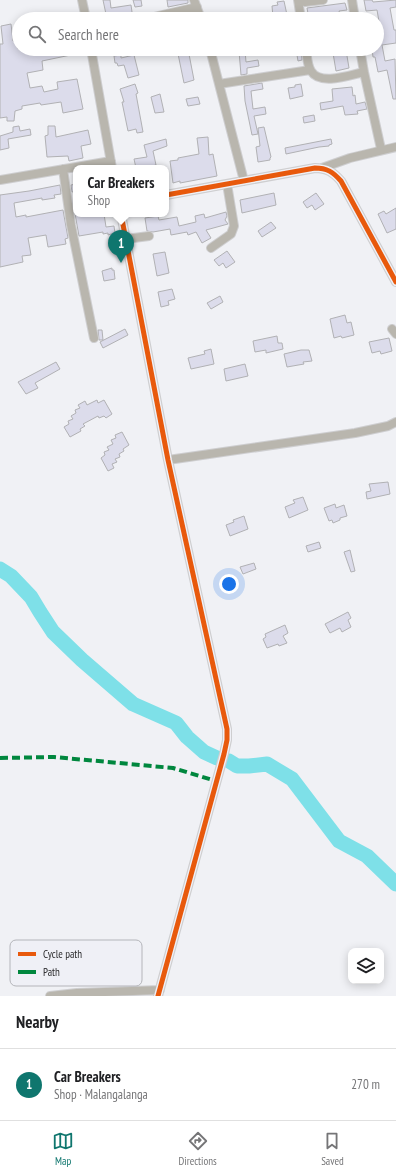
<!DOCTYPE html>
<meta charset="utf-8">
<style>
body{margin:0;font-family:"PT Sans Narrow",sans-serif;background:#f6f6f6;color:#202124}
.controls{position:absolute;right:12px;bottom:12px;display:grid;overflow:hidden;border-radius:8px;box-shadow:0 2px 10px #0003}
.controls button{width:36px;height:36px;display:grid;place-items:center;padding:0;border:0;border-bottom:1px solid #e0e0e0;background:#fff;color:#202124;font:20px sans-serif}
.you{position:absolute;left:229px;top:584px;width:14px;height:14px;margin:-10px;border:3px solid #fff;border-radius:50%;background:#1a73e8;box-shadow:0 0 0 6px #1a73e833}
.badge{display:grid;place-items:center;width:26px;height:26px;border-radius:50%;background:#0f766e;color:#fff;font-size:13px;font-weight:700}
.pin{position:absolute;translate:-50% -33px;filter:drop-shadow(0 1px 2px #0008)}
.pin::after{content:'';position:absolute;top:21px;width:14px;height:12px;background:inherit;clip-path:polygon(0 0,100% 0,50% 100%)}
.popup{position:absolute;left:73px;top:165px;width:96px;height:52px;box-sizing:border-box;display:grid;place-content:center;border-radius:8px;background:#fff;filter:drop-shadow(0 1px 3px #0005);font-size:13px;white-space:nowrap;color:#757577}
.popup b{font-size:15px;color:#202124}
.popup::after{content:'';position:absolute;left:50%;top:100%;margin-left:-8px;border:8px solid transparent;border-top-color:#fff}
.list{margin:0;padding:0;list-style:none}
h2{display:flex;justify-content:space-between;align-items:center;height:52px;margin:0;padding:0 16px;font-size:17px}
h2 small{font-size:13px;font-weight:400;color:#757577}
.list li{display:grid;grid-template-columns:26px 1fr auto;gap:12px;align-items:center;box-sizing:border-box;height:72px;padding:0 16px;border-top:1px solid #e0e0e0}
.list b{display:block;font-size:15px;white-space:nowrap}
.list p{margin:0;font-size:13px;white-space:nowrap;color:#757577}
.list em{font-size:13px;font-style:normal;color:#757577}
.icon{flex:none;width:22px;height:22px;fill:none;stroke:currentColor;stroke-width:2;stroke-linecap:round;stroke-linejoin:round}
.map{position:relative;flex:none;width:396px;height:996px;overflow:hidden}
.search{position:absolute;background:#fff;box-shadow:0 2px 10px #0003;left:12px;right:12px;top:12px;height:44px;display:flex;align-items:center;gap:10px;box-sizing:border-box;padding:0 14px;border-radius:22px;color:#757577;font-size:15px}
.sheet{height:124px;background:#fff}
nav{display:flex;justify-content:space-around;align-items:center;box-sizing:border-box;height:56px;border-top:1px solid #e0e0e0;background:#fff;font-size:11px;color:#757577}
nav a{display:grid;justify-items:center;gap:2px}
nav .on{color:#0f766e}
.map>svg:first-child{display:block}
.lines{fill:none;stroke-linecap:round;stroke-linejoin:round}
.river{stroke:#7ee0e8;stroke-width:15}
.building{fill:#dcdceb;stroke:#b1b1b4}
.minor-casing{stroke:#ceced0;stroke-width:10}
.minor{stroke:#b9b6ae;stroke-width:8}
.quiet{stroke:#00873e;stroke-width:4;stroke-dasharray:8 4;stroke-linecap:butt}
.cycleway-casing{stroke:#eff0f6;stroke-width:8}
.cycleway{stroke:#e8590c;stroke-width:5}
.key{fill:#eff0f6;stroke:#b4b5ba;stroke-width:1}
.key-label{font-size:11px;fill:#2c2c2e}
</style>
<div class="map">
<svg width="396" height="996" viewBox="0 0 396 996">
<rect width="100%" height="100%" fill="#f0f1f5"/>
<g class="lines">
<path class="river" d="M0 569 11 576 31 597 40 612 53 632 82 660 133 704 176 723 187 737 204 752 217 758
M229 761 237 766H249L267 764 292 779 339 841 367 856 396 884"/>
</g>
<path class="building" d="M103 0H110L111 8 131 5 133 19H107Z
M133 0H141L142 6 135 7Z
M167 0H188V3L168 7Z
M364 0H372L373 2 396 0V7L390 8 394 30H396V43L382 45 385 61 395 59 396 99H393L387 70 378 72 375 57H373L372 49H377V34L381 33 377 10 366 11Z
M284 1 287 15 273 17 272 6 278 5 277 2Z
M345 3 347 10 339 11 341 19H309L307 8Z
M11 24 13 41H16L18 49H85V52L42 61 43 70 27 73 30 88 42 86 44 92 58 89 57 82 77 79 83 109 63 113 61 102 41 105 40 103 22 106V109L15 111 14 121H7V117L0 118V44H3L1 26Z
M177 49H188L194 80 184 83Z
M296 49H301L302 60 298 61Z
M245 50 246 62 258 60 259 66 247 68V74L241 75 239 51Z
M346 50 349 68 336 71 333 53Z
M121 55V58L134 55 139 75 128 78 124 65 118 66 117 63H115L114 56Z
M262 83 263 89 251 91 253 109 265 107 266 114 254 116 258 134 252 135 245 101 244 86Z
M135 84 138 93 136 94 143 132 137 133 136 129 128 131 122 102H124L120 89Z
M301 84 303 96 290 99 288 88 295 87V85Z
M352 87 353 96 355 95 356 104 365 102 367 109 357 111 358 114 345 115 343 106 321 110 320 103 333 101 332 89Z
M160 94 164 112 155 113 151 97Z
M198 97 200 104 188 106 186 99Z
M314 115 315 121 304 123 303 117Z
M19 126 20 131 30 129 31 135 8 139 9 148 0 150V136L13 132V127Z
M48 126H55L56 137 88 130 91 144 81 146 83 158 69 161 68 156 47 157 45 136 48 135Z
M264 127 271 157 270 158V160L258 162 256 147 260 146 258 128Z
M208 137 209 155 213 154 217 176 180 183V181L173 183 170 161 178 160V158L199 154 197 138Z
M166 139 167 146 153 151 156 165 152 166 153 168H136L134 159 147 157 144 145Z
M331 139 332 144 329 145V146L319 147 286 154 285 148Z
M76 184V191L72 192 71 185Z
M60 185 61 194 54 195 55 198 42 200V198L14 203 16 217 26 215V217L63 210 68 238 65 239 66 244 48 247 46 235 28 238 31 255 22 256 23 262 0 267V195L29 191Z
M274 193 276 205 242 213 240 200Z
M316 193 324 204 315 210 312 205 307 208 303 202Z
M76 207V214H104L106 227 114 226 115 233 108 235V233L103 234V232L79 236 74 208Z
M396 208V229L387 233 378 214 384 211 386 214Z
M226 212 227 216 225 220 228 224 206 230 211 238 202 243 196 232 188 235 187 232 171 235 170 229 153 232 147 231 145 218 158 216 159 220 177 217 179 226 196 222 195 216 204 214 205 218Z
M271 222 276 228 262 237 258 231Z
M227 251 235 262 226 268 223 263 219 266 214 260Z
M165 252 169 273 157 276 153 254Z
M112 268V270H114L115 279 104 281 102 271Z
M172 289 175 299 168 301 169 305 161 307 158 292Z
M220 296 223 302 211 309 207 303Z
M345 315 347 323 351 322 354 335 342 338 341 336 334 338 330 319Z
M125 329 128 335 103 348 100 342Z
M98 330H102L103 340H99Z
M277 336 278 343H282L283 349 266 353V350L255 352 253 341Z
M389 338 392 351 381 354 380 351 372 353 369 342Z
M211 349 214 364 191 369 188 358 205 354 204 351Z
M301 350H309L312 361 303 362 304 364 287 367 284 354Z
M56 362 60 369 35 383 38 388 26 394 18 382Z
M245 364 248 376 226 381 224 369Z
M97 400 98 403 104 400 112 414 106 418 104 416 99 418 98 416 83 424 85 426 80 429 81 431 70 437 64 427 69 424 68 421 73 419 71 416 76 413 75 410 80 408 78 405 85 401 87 405Z
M122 432 129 445 123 449 124 451 119 454 120 457 115 459 117 462 112 464 114 468 108 471 101 458 105 455 104 452 109 450 107 447 113 444 111 440 116 438 115 435Z
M388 482 390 494 367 499 366 492 371 491 369 484Z
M303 497 308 510 289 518 285 507 295 503 293 500Z
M335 504 336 508 344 505 347 516 340 518V520L333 523 332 520 329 521 324 508Z
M244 516 248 529 230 536 226 525 234 522 233 520Z
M319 542 321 548 308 552 306 546Z
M350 550 355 571 351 572 344 552Z
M254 563 256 569 243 574 240 567Z
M348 612 351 618 348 620 351 627 342 632 340 628 330 633 325 624Z
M285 625 288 633 283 636 287 643 279 646 278 644 267 648 263 639 266 637 265 634Z"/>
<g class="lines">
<defs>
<path id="minor" d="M82 0 86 19
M194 0 201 19
M298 0 301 19
M300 0 305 2 323 0
M352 0 355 19
M145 19 197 7
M91 49 112 168
M210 49 244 181
M306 49C307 55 307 65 311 71 320 86 350 75 364 72
M360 49 364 72 381 149
M219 84 310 70
M322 168 350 158 396 147
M63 169 71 225 94 338
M0 180 111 161
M166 195 315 168C327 168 333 172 341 181L396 282
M121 214 168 460 227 729V740L224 754 158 996
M126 239 149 236
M211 248 231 234 234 226 227 184
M392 329 396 334
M168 460 355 433 388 426 396 422
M50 996 77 993 160 990"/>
</defs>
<use href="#minor" class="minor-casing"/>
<use href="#minor" class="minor"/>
<path class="quiet" d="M0 758 54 757 173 768 216 781"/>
<defs>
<path id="cycleway" d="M166 195 315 168C327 168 333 172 341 181L396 282
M121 214 168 460 227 729V740L224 754 158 996"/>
</defs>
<use href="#cycleway" class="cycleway-casing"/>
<use href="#cycleway" class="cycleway"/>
</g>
<rect x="10" y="940" width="132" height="46" rx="6" class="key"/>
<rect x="18" y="952" width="18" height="4" fill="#e8590c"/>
<rect x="18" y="970" width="18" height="4" fill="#00873e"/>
<g class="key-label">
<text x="43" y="958">Cycle path</text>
<text x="43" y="976">Path</text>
</g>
</svg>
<div class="controls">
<button><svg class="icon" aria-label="layers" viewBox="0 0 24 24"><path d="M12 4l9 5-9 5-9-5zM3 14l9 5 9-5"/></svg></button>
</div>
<div class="you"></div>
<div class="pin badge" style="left:121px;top:263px">1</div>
<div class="popup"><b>Car Breakers</b>Shop</div>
<div class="search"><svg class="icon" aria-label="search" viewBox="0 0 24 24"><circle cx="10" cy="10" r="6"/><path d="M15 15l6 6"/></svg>Search here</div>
</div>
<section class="sheet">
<h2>Nearby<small></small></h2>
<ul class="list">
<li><span class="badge">1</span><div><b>Car Breakers</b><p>Shop · Malangalanga</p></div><em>270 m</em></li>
</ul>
</section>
<nav>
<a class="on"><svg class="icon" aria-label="map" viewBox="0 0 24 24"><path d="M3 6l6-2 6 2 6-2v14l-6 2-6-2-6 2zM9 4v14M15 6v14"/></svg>Map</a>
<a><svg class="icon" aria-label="directions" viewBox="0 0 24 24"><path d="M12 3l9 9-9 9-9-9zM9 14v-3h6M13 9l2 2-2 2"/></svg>Directions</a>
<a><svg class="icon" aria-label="saved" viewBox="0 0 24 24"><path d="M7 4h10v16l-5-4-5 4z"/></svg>Saved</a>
</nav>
